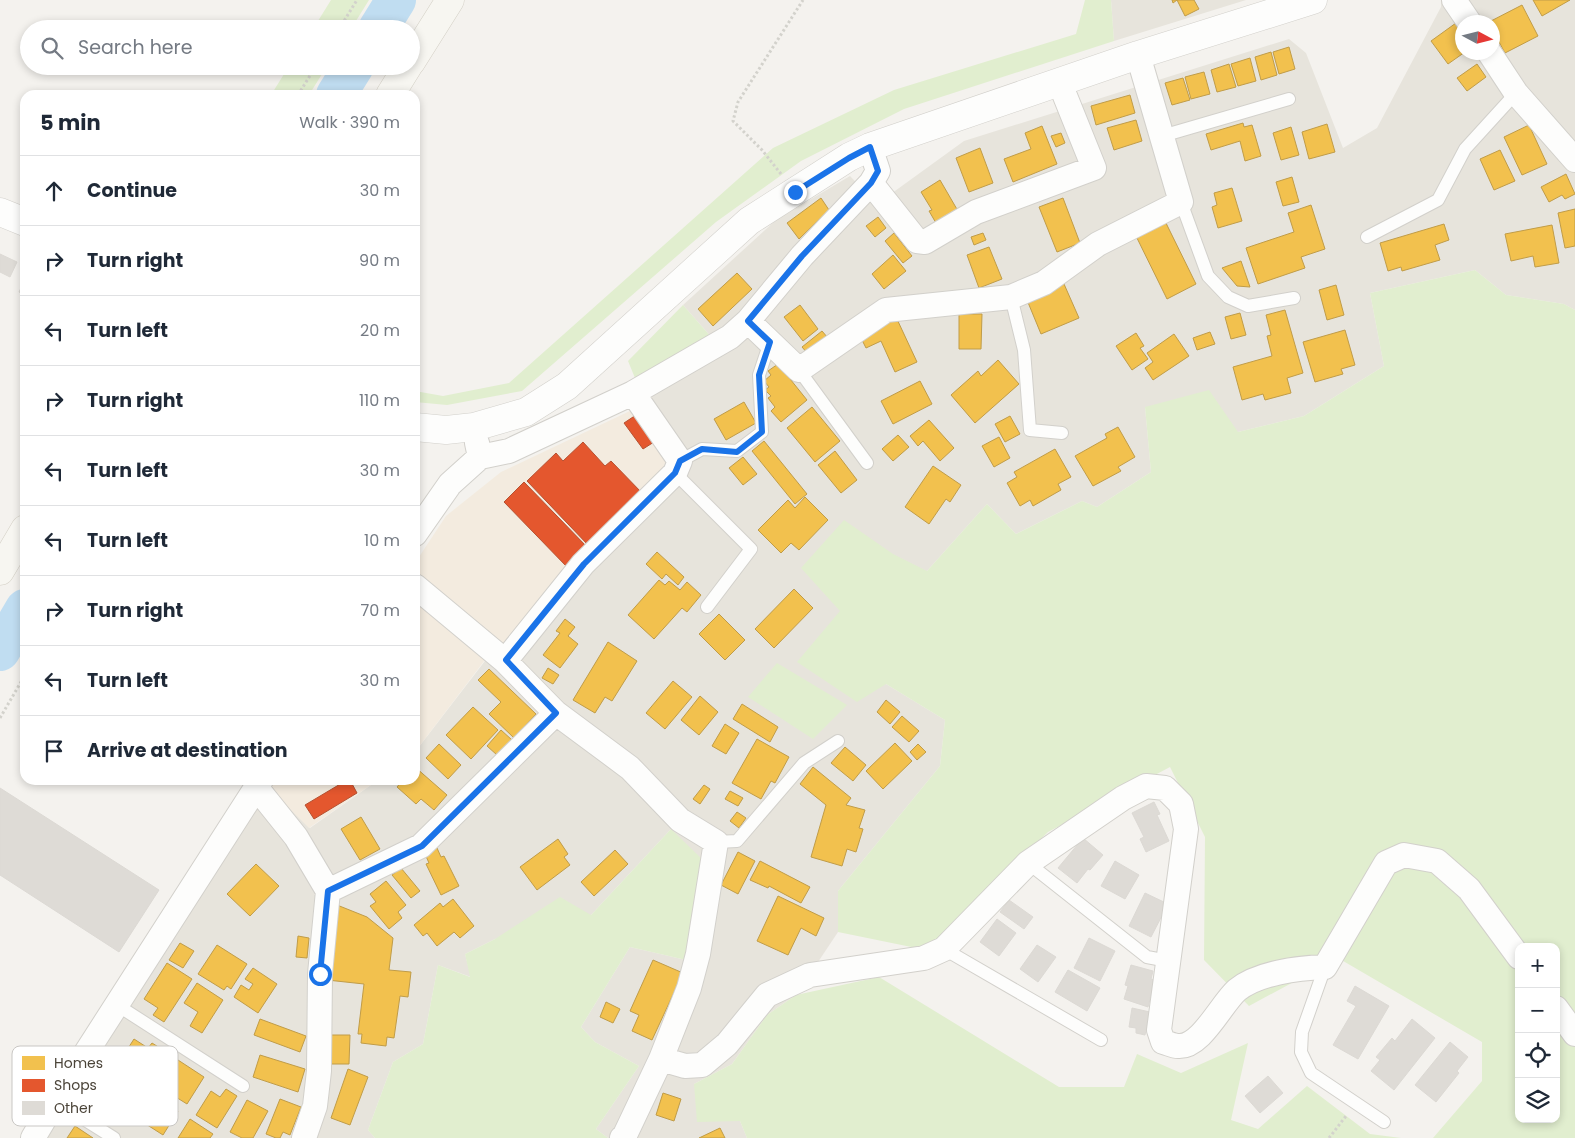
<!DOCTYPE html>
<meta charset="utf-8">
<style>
body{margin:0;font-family:Poppins,sans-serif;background:#f6f6f7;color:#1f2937}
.controls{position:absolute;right:15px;bottom:15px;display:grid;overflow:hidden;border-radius:10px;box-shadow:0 2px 8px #0003}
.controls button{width:45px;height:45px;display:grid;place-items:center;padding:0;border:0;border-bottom:1px solid #e0e1e3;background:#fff;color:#1f2937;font:25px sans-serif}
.compass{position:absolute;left:1455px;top:15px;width:45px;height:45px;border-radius:50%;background:#fff;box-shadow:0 2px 8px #0003;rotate:97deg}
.stop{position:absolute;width:15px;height:15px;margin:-11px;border:4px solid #1a73e8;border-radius:50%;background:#fff}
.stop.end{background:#1a73e8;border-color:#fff;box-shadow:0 1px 5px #0008}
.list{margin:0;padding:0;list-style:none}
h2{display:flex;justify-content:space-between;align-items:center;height:65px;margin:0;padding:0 20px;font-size:21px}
h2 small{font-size:16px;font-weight:400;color:#747a83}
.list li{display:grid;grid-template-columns:32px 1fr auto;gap:15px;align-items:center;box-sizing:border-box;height:70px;padding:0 20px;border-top:1px solid #e0e1e3}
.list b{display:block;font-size:19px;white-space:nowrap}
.list em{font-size:16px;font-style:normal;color:#747a83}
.icon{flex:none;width:28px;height:28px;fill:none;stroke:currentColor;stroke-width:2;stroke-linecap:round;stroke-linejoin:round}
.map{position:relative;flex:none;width:1575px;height:1138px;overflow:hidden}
.search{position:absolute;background:#fff;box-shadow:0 2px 8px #0003;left:20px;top:20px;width:400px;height:55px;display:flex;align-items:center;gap:12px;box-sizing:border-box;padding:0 18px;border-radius:28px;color:#747a83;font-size:19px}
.panel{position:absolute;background:#fff;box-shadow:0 2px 8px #0003;left:20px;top:90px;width:400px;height:695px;border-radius:15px}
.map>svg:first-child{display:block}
.residential{fill:#e7e4dc;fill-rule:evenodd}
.commercial{fill:#f3ebdf}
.green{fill:#e1eecf;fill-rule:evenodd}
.homes{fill:#f2c14e;stroke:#c09c48}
.shops{fill:#e4572e;stroke:#b65131}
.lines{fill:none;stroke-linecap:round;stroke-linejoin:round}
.river{stroke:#c0ddf1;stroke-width:40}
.building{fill:#dedbd6;stroke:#dcd9d4}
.service-casing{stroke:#d2d0cb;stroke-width:14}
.minor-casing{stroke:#d2d0cb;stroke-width:26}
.tertiary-casing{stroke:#d2d0cb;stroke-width:29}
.secondary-casing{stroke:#d3cfc5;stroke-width:29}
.path{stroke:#d3d2cc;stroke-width:3;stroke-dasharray:2.5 2.5;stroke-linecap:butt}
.service{stroke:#fdfdfc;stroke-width:12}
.minor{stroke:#fdfdfc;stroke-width:24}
.tertiary{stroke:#fdfdfc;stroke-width:28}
.secondary{stroke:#f7f6f1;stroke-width:28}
.route{stroke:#1a73e8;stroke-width:6}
.key{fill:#fff;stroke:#c9c7c4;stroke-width:1}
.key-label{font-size:14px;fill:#4b4439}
</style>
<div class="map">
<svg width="1575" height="1138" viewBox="0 0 1575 1138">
<rect width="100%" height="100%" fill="#f4f2ee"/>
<path class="residential" d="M1111 0H1246L1114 41Z
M1441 0H1575V310L1564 304 1506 295 1475 270 1370 293 1384 366 1304 416 1238 432 1145 407 1151 472 1097 507 1082 501 1016 534 987 504 927 571 886 684 945 720 940 766 838 891V932L796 995 767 1015 732 1064 694 1084 740 1121 747 1138H608L596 1129 639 1066 595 1042 581 1027 630 947 686 960 671 829 591 915 495 939 465 954 471 977 438 965 423 1044 393 1062 368 1130 375 1138H47L269 788 310 828 378 780H415V752L498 644 632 410 713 339 683 305 776 220 850 176 877 204 964 141 1289 39 1306 53 1343 148 1377 128 1441 7ZM1462 22H1492V52H1462Z"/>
<path class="commercial" d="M632 410 675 465 506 653 497 644 415 752V563L446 516 501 472Z
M274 780H378L309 828 269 788Z"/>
<path class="green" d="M331 0H369L351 29H313Z
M1085 0H1111L1114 41 904 109 801 161 716 222 522 391 447 405 415 402V391L443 396 509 383 773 148 894 90 1076 34Z
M289 66H327L309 95H271Z
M1475 270 1506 295 1564 304 1575 310V1138H1433L1482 1081V1042L1338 958 1249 1006 1204 960 1205 837 1170 767 1048 832 926 950 838 932V891L940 766 945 720 886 684 857 702 797 662 840 611 801 568 844 520 893 554 927 571 987 504 1016 534 1082 501 1097 507 1151 472 1145 407 1209 390 1238 432 1304 416 1384 366 1370 293ZM1519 947H1556V1119H1519Z
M683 305 713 339 635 378 628 361Z
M777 663 847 705 813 739 748 697Z
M671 829 706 863 686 960 630 947 581 1027 595 1042 639 1066 596 1129 608 1138H375L368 1130 393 1062 423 1044 438 965 470 977 465 954 495 939 560 897 591 915Z
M879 977 1059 1087H1124L1137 1054 1181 1073 1248 1043 1231 1120 1258 1129 1307 1086 1370 1134 1401 1138H747L740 1121 697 1122 694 1084 732 1064 767 1015 796 995Z"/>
<path class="homes" d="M1172 0H1194L1199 9 1185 16 1177 0 1173 3Z
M1533 0H1570L1542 16Z
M1522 5 1538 36 1505 53 1492 29V22H1489Z
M1456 23 1462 33V52H1465L1448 64 1431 41Z
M1289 47 1295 69 1279 74 1273 52Z
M1271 52 1277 75 1261 80 1255 57Z
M1250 58 1256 81 1238 86 1231 64Z
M1229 64 1236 87 1217 92 1211 70Z
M1477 64 1486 77 1467 91 1457 78Z
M1204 72 1210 94 1191 99 1185 77Z
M1183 78 1190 100 1172 105 1165 83Z
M1130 95 1135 113 1096 125 1091 106Z
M1136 120 1142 141 1114 150 1107 128Z
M1243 123 1244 127 1252 125 1261 156 1245 161 1240 141 1211 150 1206 134Z
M1327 124 1335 152 1309 159 1302 132Z
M1529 125 1547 164 1522 175 1504 137Z
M1042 126 1057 164 1013 182 1004 159 1031 149 1025 133Z
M1291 127 1299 155 1281 160 1273 133Z
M1061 133 1065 143 1056 147 1051 136Z
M980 148 993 183 969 192 956 158Z
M1500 150 1515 181 1494 190 1480 159Z
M1566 174 1575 194 1565 199 1562 195 1549 202 1541 187Z
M1292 177 1299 202 1283 206 1276 182Z
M940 180 958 211 936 223 929 211 932 210 921 192Z
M1232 188 1242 221 1218 228 1212 207 1217 205 1214 193Z
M821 198 829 210 799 239 787 223Z
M1063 198 1080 243 1057 252 1039 207Z
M1311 205 1325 249 1301 257 1305 268 1258 284 1246 248 1294 232 1288 213Z
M1575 209V246L1565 248 1558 213Z
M878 217 886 228 875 237 866 226Z
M1164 219 1196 284 1167 299 1135 234Z
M1444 224 1449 240 1435 245 1440 260 1402 271 1401 267 1388 271 1380 243Z
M1552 225 1559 263 1535 267 1533 256 1511 261 1505 234Z
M894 233 912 256 903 263 885 241Z
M983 233 986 240 974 245 971 237Z
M989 247 1002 279 979 288 967 255Z
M893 255 906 271 884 289 872 274Z
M1241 261 1250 287 1237 286 1222 268Z
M737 273 752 289 713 326 698 309Z
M1064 284 1079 318 1041 334 1027 300Z
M1336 285 1344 315 1327 320 1319 290Z
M800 305 818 329 803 341 784 317Z
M1285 310 1303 373 1287 378 1291 393 1265 400 1263 394 1242 400 1233 367 1272 356 1267 336 1271 335 1266 315Z
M1240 313 1246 335 1231 339 1225 317Z
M959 314H982L981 349H959Z
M896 317 917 362 895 372 881 341 866 348 859 334Z
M1345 330 1355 365 1341 369 1343 374 1315 382 1303 342Z
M822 331 828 338 808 354 802 347Z
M1210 332 1215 344 1197 350 1193 338Z
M1136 333 1144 346 1140 348 1148 359 1132 370 1116 346Z
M1174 334 1189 356 1153 380 1145 368 1153 362 1147 353Z
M998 360 1019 384 975 423 951 395 978 371 981 376Z
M778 364 807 400 781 422 771 411 775 407 768 398 771 396 765 390 769 387 764 381 771 375 768 371Z
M920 381 932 404 893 424 881 401Z
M744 402 756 423 726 440 714 419Z
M812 407 840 441 815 462 787 428Z
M1010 416 1020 434 1005 442 995 424Z
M929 420 954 448 940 461 923 441 918 446 910 436Z
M1118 427 1135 457 1118 467 1121 471 1093 486 1075 456 1107 438 1105 434Z
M898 435 909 447 893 461 882 449Z
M999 437 1010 458 994 467 982 446Z
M764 441 807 494 795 504 752 451Z
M1055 449 1071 477 1058 484 1061 490 1033 506 1030 500 1020 506 1007 483 1017 477 1014 472Z
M835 451 857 480 841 493 818 465Z
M743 457 757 474 743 485 729 468Z
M933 466 961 485 950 502 946 499 929 524 905 507Z
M805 497 828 520 799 550 791 543 781 553 758 530 788 500 795 508Z
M657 552 684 577 678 585 666 574 662 579 646 564Z
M659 580 665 585 669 581 680 590 687 582 701 595 687 612 682 608 654 639 628 615Z
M794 589 813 608 774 648 755 629Z
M719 614 745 640 725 660 699 634Z
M565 619 575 627 568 636 578 644 560 668 543 655 560 633 556 631Z
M608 642 637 661 612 701 605 697 595 713 573 700Z
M548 668 559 675 553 684 542 678Z
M489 669 536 714 514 738 489 714 501 702 478 680Z
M673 681 692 697 665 729 646 713Z
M700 696 718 712 699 735 681 720Z
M886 700 900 712 890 724 877 712Z
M742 704 778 727 770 742 733 719Z
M473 707 498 730 471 759 446 735Z
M902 716 919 731 909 742 892 727Z
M725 724 739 733 726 754 712 746Z
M501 730 512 740 497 755 487 746Z
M757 739 789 757 775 783 771 781 761 799 732 783Z
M895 743 912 761 883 789 866 771Z
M439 744 461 765 448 779 426 758Z
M918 744 926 752 917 760 910 752Z
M845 747 866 765 853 781 831 763Z
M415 767 447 795 434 810 421 799 416 804 397 787 403 780H415Z
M813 767 851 798 846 805 865 810 859 828 863 829 856 852 847 849 842 866 811 857 826 805 800 784Z
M704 785 710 789 700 804 693 799Z
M730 791 743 798 738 806 725 799Z
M737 812 746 818 739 828 730 821Z
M361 817 380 849 360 860 341 829Z
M558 839 568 854 564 857 570 865 537 890 520 867Z
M437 848 441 857 444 856 459 886 441 895 426 864 429 863 425 854Z
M615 850 628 864 594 896 581 882Z
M738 852 755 861 738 894 721 885Z
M760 861 810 887 801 903 769 886 768 888 750 880Z
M256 864 279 886 250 916 227 894Z
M401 868 420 891 411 898 392 875Z
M386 881 406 905 398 912 402 918 389 929 370 906 376 902 370 894Z
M778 896 824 918 816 936 801 928 788 955 757 941Z
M453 899 474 926 460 938 454 932 437 946 427 933 423 936 414 925 440 903 443 907Z
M337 905 367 917 393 938 389 970 411 972 408 997 400 996 394 1038 387 1037 386 1046 361 1043 362 1034H358L364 984 327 980Z
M298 936 309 938 307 958 296 957Z
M180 943 194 951 183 968 169 960Z
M217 945 247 964 231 989 227 986 224 990 198 974Z
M653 960 683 973 652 1040 632 1031 639 1015 630 1011Z
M167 963 192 979 164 1022 153 1015 158 1008 144 999Z
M253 968 277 984 258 1013 234 997 241 985 249 990 253 984 245 979Z
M197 983 223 1000 202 1033 190 1026 198 1012 184 1003Z
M606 1002 620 1009 613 1023 600 1017Z
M260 1019 306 1036 300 1052 254 1035Z
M330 1035H350L349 1064H329Z
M134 1039 148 1048 152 1043 160 1048 138 1081 116 1067Z
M260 1055 305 1069 298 1092 253 1077Z
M178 1060 204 1077 187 1104 163 1089 171 1077 168 1076Z
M348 1069 368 1077 350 1125 331 1118Z
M143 1088 178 1111 163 1135 127 1112Z
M226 1089 237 1096 217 1128 196 1115 211 1091 220 1097Z
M663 1093 681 1099 674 1121 656 1115Z
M280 1099 301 1107 290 1135 283 1132 280 1138H276L266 1134Z
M247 1100 268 1111 253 1138H242L230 1132Z
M190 1119 213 1134 210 1138H178Z
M75 1126 93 1138H67Z
M720 1128 725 1138H699Z"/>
<path class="shops" d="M636 415 654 442 643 449 624 423Z
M583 442 605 466 611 461 643 494 589 546 527 481 556 453 563 461Z
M524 482 588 548 568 568 504 502Z
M347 780H350L357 793 314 819 305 805Z"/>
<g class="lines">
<path class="river" d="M378 29 396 0
M336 95 354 66
M0 651 25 609"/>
</g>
<path class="building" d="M0 254 17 262 10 277 0 272Z
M25 280V295L19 292Z
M0 788 159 890 119 952 0 875Z
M1154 802 1160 814 1157 815 1169 841 1146 852 1140 839 1144 837 1132 813Z
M1083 838 1103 855 1090 870 1088 869 1077 883 1058 868Z
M1115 861 1139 875 1125 899 1101 886Z
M1145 893 1168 904 1151 937 1129 926Z
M1009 900 1033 917 1024 929 1000 912Z
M997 919 1016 933 999 956 980 942Z
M1089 938 1115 951 1100 981 1074 968Z
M1037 945 1056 957 1038 982 1020 969Z
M1131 965 1153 971 1151 979 1155 980 1148 1007 1124 999 1128 986 1125 985Z
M1068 970 1100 988 1087 1011 1055 992Z
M1355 986 1389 1006 1358 1059 1333 1045 1356 1006 1347 1001Z
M1132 1008 1150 1012 1145 1035 1136 1033V1028L1129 1027Z
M1412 1019 1435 1038 1394 1090 1371 1071 1380 1060 1376 1057 1392 1038 1395 1041Z
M1450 1042 1468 1057 1457 1071 1459 1073 1436 1102 1415 1085Z
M1268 1076 1283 1093 1260 1113 1245 1096Z"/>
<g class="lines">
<defs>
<path id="service" d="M1162 136 1289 99
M1181 202 1208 276 1228 297 1248 306 1294 298
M1367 237 1438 200 1465 149 1516 93
M1011 297 1024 350 1030 430 1062 433
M799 370 867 463
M680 461 702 449 737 451 762 432 759 375 770 342
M675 473 751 549 707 607
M716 842 737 841 804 763 838 741
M1028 863 1147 957 1168 961
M944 949 1101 1040
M1325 967 1302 1032 1301 1052 1311 1073 1384 1122
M117 1005 243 1086
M55 1101 114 1138"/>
<path id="minor" d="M1454 0 1469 22
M1489 52 1516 93 1575 160
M871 183 917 241 925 242 976 212 1094 168 1059 81
M748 321 799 370 886 310 1011 297 1044 283 1098 244 1181 202 1138 55
M480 457 509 451 633 393 730 337 748 321 802 256 871 183 878 171 870 147
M415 534 450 484 480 457 477 443
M415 586 505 661 556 713 630 768 680 820 716 842 698 954 689 988 661 1059 625 1135 622 1138
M505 661 583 564 675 473 680 461 633 393
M256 787 296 837 328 891 320 974 319 1071 315 1106 304 1138
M328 891 421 846 556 713
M1556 1008 1575 1034
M661 1059 685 1066 702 1065 727 1044 767 995 810 975 924 958 944 949 1028 863 1123 798 1146 786 1165 788 1181 804 1186 829 1159 1030 1163 1042C1168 1043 1173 1046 1178 1046 1201 1048 1221 1004 1237 990 1258 973 1298 968 1325 967L1386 863 1404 855 1437 861 1469 889 1519 957
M33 1138 55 1101 261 780"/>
<path id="tertiary" d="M0 212 25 222
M415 427 446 430 474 427 526 412 567 386 749 221 849 157 870 147 1138 55 1313 0"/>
<path id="secondary" d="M411 62 450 0
M390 95 408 66
M0 571 25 529"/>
</defs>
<use href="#service" class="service-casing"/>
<use href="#minor" class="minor-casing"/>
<use href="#tertiary" class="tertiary-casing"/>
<use href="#secondary" class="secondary-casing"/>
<path class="path" d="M339 29 357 0
M298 95 316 66
M781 174 762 150 733 121 738 102 803 0
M0 718 25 675
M1329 1138 1346 1116"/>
<use href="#service" class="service"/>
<use href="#minor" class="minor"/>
<use href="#tertiary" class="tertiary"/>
<use href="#secondary" class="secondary"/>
</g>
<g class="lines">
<path class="route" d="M320 974 328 891 422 846 556 713 506 660 584 564 675 473 680 461 702 449 737 452 762 432 759 375 770 342 748 321 802 256 871 183 878 171 870 147 849 158 795 192"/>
</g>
<rect x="12" y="1046" width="166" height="80" rx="8" class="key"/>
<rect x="22" y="1056" width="23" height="14" fill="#f2c14e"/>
<rect x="22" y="1079" width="23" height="13" fill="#e4572e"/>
<rect x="22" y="1101" width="23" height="14" fill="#dedbd6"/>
<g class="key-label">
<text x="54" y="1068">Homes</text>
<text x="54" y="1090">Shops</text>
<text x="54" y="1113">Other</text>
</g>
</svg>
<div class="controls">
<button>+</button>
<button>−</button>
<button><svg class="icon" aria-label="locate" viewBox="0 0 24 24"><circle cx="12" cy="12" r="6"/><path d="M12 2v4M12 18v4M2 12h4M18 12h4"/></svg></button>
<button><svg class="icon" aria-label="layers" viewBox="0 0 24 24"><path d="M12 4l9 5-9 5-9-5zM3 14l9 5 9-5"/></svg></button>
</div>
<svg class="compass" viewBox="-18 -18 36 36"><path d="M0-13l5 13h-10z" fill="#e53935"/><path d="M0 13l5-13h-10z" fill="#747a83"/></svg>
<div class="stop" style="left:320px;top:974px"></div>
<div class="stop end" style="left:795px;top:192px"></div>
<div class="search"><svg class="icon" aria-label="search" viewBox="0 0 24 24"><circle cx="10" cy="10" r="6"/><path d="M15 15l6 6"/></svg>Search here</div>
<section class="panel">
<h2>5 min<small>Walk · 390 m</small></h2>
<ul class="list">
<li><svg class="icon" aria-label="ahead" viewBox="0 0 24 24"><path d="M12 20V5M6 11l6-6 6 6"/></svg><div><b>Continue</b></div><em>30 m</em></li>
<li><svg class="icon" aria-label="right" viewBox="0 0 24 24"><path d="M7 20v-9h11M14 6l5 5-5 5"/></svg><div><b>Turn right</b></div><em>90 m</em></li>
<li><svg class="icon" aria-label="left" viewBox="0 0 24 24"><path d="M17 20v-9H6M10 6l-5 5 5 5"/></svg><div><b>Turn left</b></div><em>20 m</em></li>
<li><svg class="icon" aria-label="right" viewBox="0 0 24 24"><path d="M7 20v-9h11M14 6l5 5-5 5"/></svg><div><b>Turn right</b></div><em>110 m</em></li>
<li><svg class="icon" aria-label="left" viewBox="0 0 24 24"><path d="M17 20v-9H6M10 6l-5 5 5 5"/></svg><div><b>Turn left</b></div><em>30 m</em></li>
<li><svg class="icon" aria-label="left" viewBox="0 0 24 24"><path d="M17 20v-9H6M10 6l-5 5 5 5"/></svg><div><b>Turn left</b></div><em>10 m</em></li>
<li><svg class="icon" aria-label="right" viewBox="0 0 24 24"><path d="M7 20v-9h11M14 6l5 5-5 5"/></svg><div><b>Turn right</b></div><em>70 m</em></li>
<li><svg class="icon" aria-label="left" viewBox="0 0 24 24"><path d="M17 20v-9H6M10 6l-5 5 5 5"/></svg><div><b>Turn left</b></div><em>30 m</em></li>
<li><svg class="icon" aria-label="arrive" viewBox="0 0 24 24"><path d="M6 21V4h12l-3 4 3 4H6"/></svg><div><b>Arrive at destination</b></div></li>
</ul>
</section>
</div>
